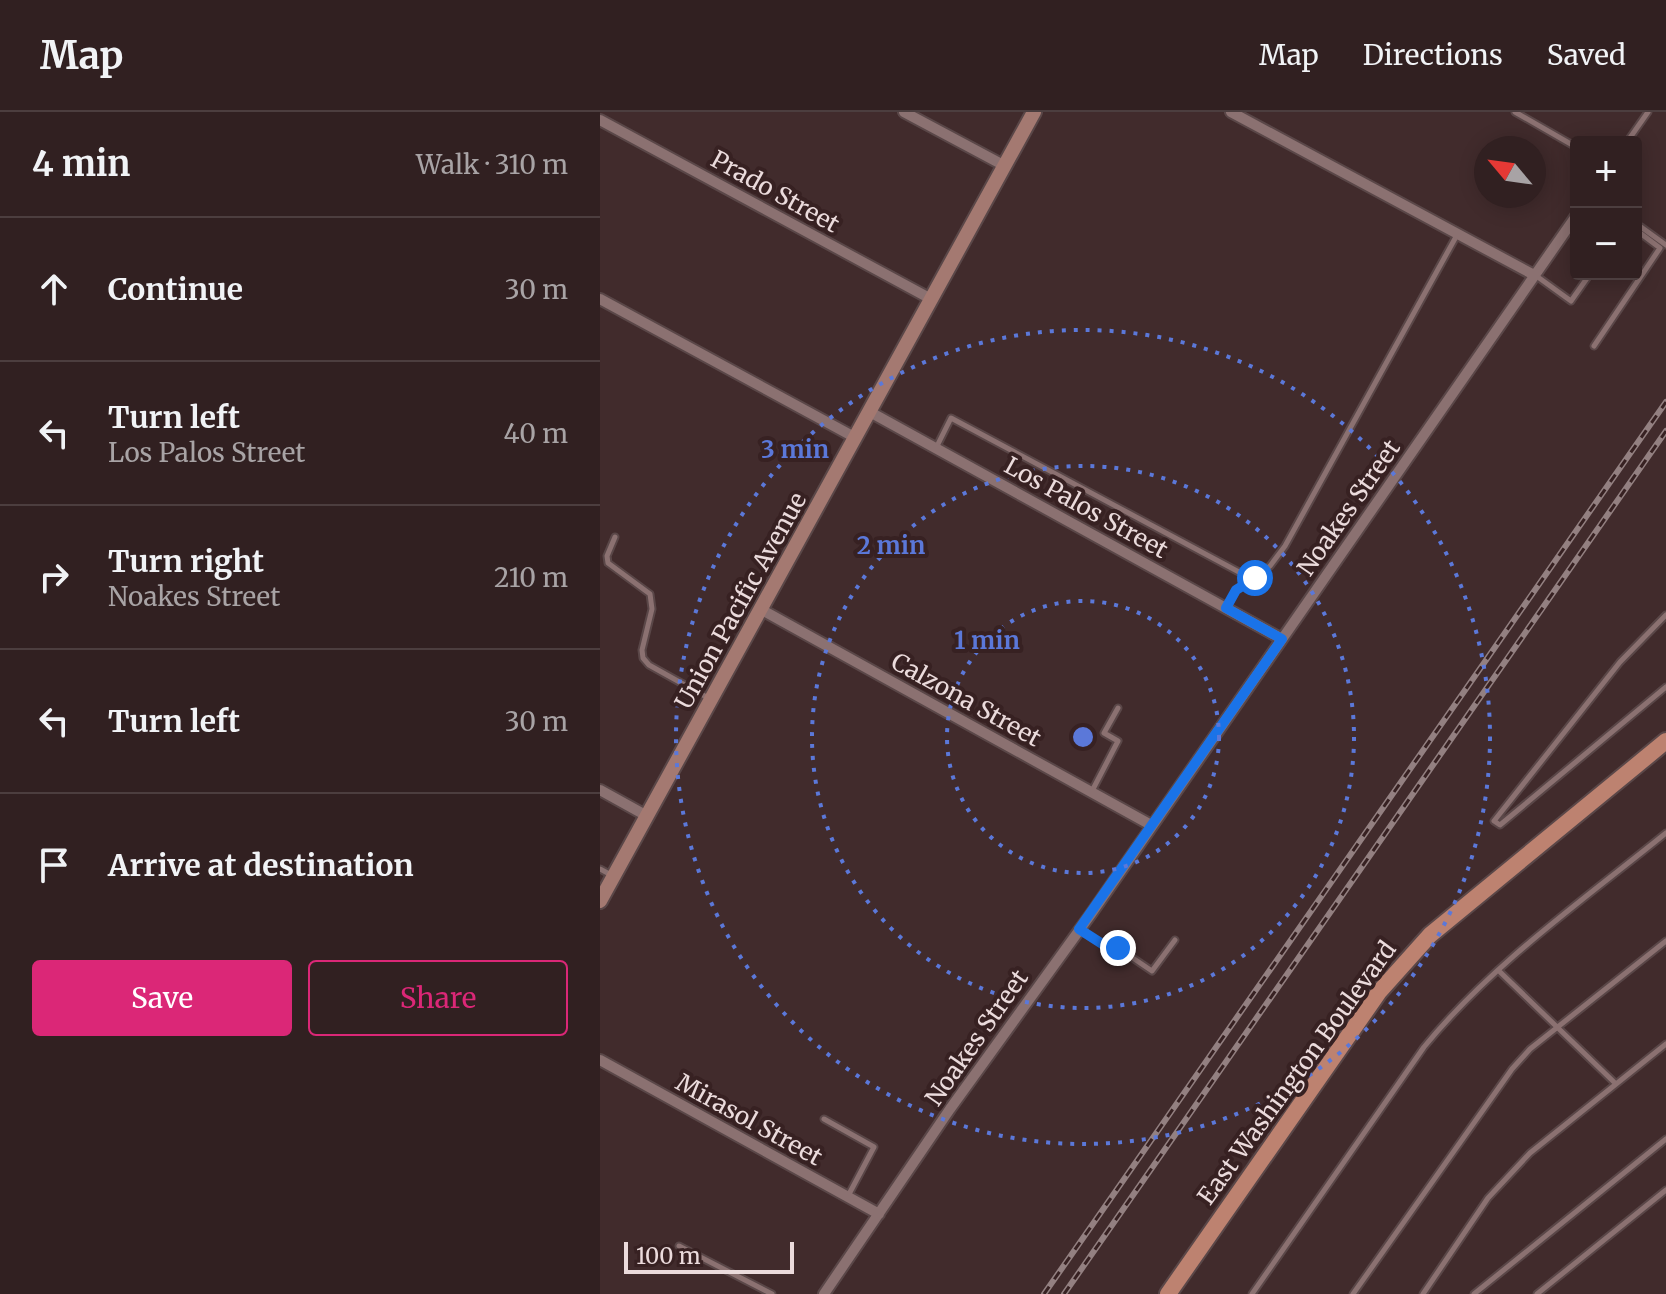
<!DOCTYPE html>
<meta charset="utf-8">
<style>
body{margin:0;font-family:Merriweather,serif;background:#3d2d2e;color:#f1f3f6}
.controls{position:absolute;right:24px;top:24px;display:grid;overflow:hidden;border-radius:8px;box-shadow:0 4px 20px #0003}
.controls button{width:72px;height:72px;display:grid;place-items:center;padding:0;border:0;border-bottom:2px solid #4c3e3f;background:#312021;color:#f1f3f6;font:40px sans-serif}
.compass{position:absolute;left:874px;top:24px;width:72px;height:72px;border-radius:50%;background:#312021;box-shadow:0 4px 20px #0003;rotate:299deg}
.scale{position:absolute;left:24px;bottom:20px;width:170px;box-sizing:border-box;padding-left:8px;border:4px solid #ebdbdc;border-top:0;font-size:22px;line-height:28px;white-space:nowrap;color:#ebdbdc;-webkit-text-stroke:6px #372122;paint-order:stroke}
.stop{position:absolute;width:24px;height:24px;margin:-18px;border:6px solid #1a73e8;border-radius:50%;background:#fff}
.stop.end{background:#1a73e8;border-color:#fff;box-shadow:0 2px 8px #0008}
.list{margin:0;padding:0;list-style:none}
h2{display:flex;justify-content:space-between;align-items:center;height:104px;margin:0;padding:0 32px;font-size:34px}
h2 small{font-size:26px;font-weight:400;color:#a8a3a5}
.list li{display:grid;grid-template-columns:52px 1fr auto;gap:24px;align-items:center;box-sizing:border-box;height:144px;padding:0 32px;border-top:2px solid #4c3e3f}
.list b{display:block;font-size:30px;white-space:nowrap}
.list p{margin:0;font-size:26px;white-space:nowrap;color:#a8a3a5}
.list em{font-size:26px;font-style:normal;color:#a8a3a5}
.actions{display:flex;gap:16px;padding:24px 32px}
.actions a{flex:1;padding:18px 0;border:2px solid #db2777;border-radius:8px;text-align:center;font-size:28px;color:#db2777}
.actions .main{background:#db2777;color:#fff}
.icon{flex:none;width:44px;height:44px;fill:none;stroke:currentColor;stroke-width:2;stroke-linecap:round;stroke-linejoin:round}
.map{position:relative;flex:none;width:1066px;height:1182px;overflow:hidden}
header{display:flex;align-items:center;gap:48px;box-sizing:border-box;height:112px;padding:0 40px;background:#312021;border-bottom:2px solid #4c3e3f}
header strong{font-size:38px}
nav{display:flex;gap:44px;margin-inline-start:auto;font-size:28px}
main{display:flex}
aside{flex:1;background:#312021}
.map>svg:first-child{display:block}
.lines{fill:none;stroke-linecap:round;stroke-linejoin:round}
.lane-casing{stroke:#5a4748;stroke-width:9}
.street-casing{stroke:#5a4748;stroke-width:14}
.secondary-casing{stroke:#5a4748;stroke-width:18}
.primary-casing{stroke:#5a4748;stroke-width:20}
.lane{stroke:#8b7171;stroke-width:5}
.street{stroke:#8b7171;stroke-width:10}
.secondary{stroke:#a47971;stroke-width:14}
.primary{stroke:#bd8270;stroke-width:16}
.rail-casing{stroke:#938081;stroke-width:6}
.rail{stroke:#372122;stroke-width:3;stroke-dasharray:9;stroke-linecap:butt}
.route{stroke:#1a73e8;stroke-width:10}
.ring{fill:none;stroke:#5b78d9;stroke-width:4;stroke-dasharray:4 8}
.labels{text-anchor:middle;stroke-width:8;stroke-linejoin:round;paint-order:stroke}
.street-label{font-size:24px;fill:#ebdbdc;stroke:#372122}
.centre{fill:#5b78d9;stroke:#372122;stroke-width:4}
.ring-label{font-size:24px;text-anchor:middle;font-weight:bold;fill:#5b78d9;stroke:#372122;stroke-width:8;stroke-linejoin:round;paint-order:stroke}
</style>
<header>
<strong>Map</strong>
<nav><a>Map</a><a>Directions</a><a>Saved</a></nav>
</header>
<main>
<aside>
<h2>4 min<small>Walk · 310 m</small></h2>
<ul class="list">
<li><svg class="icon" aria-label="ahead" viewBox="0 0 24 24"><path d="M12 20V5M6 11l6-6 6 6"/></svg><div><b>Continue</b></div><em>30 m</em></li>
<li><svg class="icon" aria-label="left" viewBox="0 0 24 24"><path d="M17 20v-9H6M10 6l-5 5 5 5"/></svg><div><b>Turn left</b><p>Los Palos Street</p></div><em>40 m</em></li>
<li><svg class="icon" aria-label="right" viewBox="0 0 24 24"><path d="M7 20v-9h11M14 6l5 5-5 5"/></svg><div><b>Turn right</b><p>Noakes Street</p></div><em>210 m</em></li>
<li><svg class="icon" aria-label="left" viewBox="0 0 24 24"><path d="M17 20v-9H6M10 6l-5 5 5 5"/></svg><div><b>Turn left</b></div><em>30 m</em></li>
<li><svg class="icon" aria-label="arrive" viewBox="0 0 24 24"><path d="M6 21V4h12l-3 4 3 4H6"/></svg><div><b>Arrive at destination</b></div></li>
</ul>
<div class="actions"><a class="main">Save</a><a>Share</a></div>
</aside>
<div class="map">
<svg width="1066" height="1182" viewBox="0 0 1066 1182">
<rect width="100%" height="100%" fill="#412b2c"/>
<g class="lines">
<defs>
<path id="lane" d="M915 0 976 35
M1027 30 1048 0
M1037 119 1041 115 1066 133
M935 163 971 189 990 162
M994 234 1060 136 1036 118
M336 336 351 306 652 467
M15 425 7 444 8 451 50 482 52 497 42 538 43 546 49 553 110 587
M627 495 636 478 670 454 685 434 857 123
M1066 503 1020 550 894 709 900 713 1066 575
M492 679 518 629 504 621 518 596
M0 757 13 764
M480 818 507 835 518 836 552 859 575 828
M898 858 1016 972
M224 1007 274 1035 248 1084
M79 1134 172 1182
M652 1182 824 935C892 852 982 789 1066 721
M753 1182 912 957 930 937 1066 829
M823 1182 888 1086 930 1041 1066 932
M874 1182 1066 1027
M937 1182 1066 1078"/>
<path id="street" d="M304 0 405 54
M631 0 934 163
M0 8 331 187
M0 187 256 326
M270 300 682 527
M162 498 551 713
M0 678 47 704
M0 948 279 1102
M224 1182 350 997 491 802 976 104"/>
<path id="secondary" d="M0 789 434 0"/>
<path id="primary" d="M568 1182 779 880 830 823 1066 629"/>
</defs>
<use href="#lane" class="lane-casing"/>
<use href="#street" class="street-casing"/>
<use href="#secondary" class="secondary-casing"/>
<use href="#primary" class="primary-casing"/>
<use href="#lane" class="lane"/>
<use href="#street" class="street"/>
<use href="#secondary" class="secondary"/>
<use href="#primary" class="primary"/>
<defs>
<path id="rail" d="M444 1182 1066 290
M464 1182 1066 319"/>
</defs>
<use href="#rail" class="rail-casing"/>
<use href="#rail" class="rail"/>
</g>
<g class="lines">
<path class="route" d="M518 836 507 835 479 817 682 527 626 496 636 478 655 466"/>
</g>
<g class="ring">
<circle cx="483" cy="625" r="136"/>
<circle cx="483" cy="625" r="271"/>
<circle cx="483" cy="625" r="407"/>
</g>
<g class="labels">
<g class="street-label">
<text transform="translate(175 80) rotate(29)" y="8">Prado Street</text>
<text transform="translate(486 396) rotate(29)" y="8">Los Palos Street</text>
<text transform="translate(749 396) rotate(-55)" y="8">Noakes Street</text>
<text transform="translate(141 489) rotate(-61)" y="8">Union Pacific Avenue</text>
<text transform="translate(366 588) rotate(29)" y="8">Calzona Street</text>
<text transform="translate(377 926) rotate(-55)" y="8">Noakes Street</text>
<text transform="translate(697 961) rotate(-54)" y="8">East Washington Boulevard</text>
<text transform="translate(149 1008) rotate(29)" y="8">Mirasol Street</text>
</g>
</g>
<circle cx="483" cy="625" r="12" class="centre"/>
<g class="ring-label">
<text x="195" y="346">3 min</text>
<text x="291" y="442">2 min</text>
<text x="387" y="537">1 min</text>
</g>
</svg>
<div class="controls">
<button>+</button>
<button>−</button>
</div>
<svg class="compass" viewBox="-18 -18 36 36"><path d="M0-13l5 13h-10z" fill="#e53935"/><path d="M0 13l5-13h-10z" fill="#a8a3a5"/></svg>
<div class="scale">100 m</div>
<div class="stop" style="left:655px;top:466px"></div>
<div class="stop end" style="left:518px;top:836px"></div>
</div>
</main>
